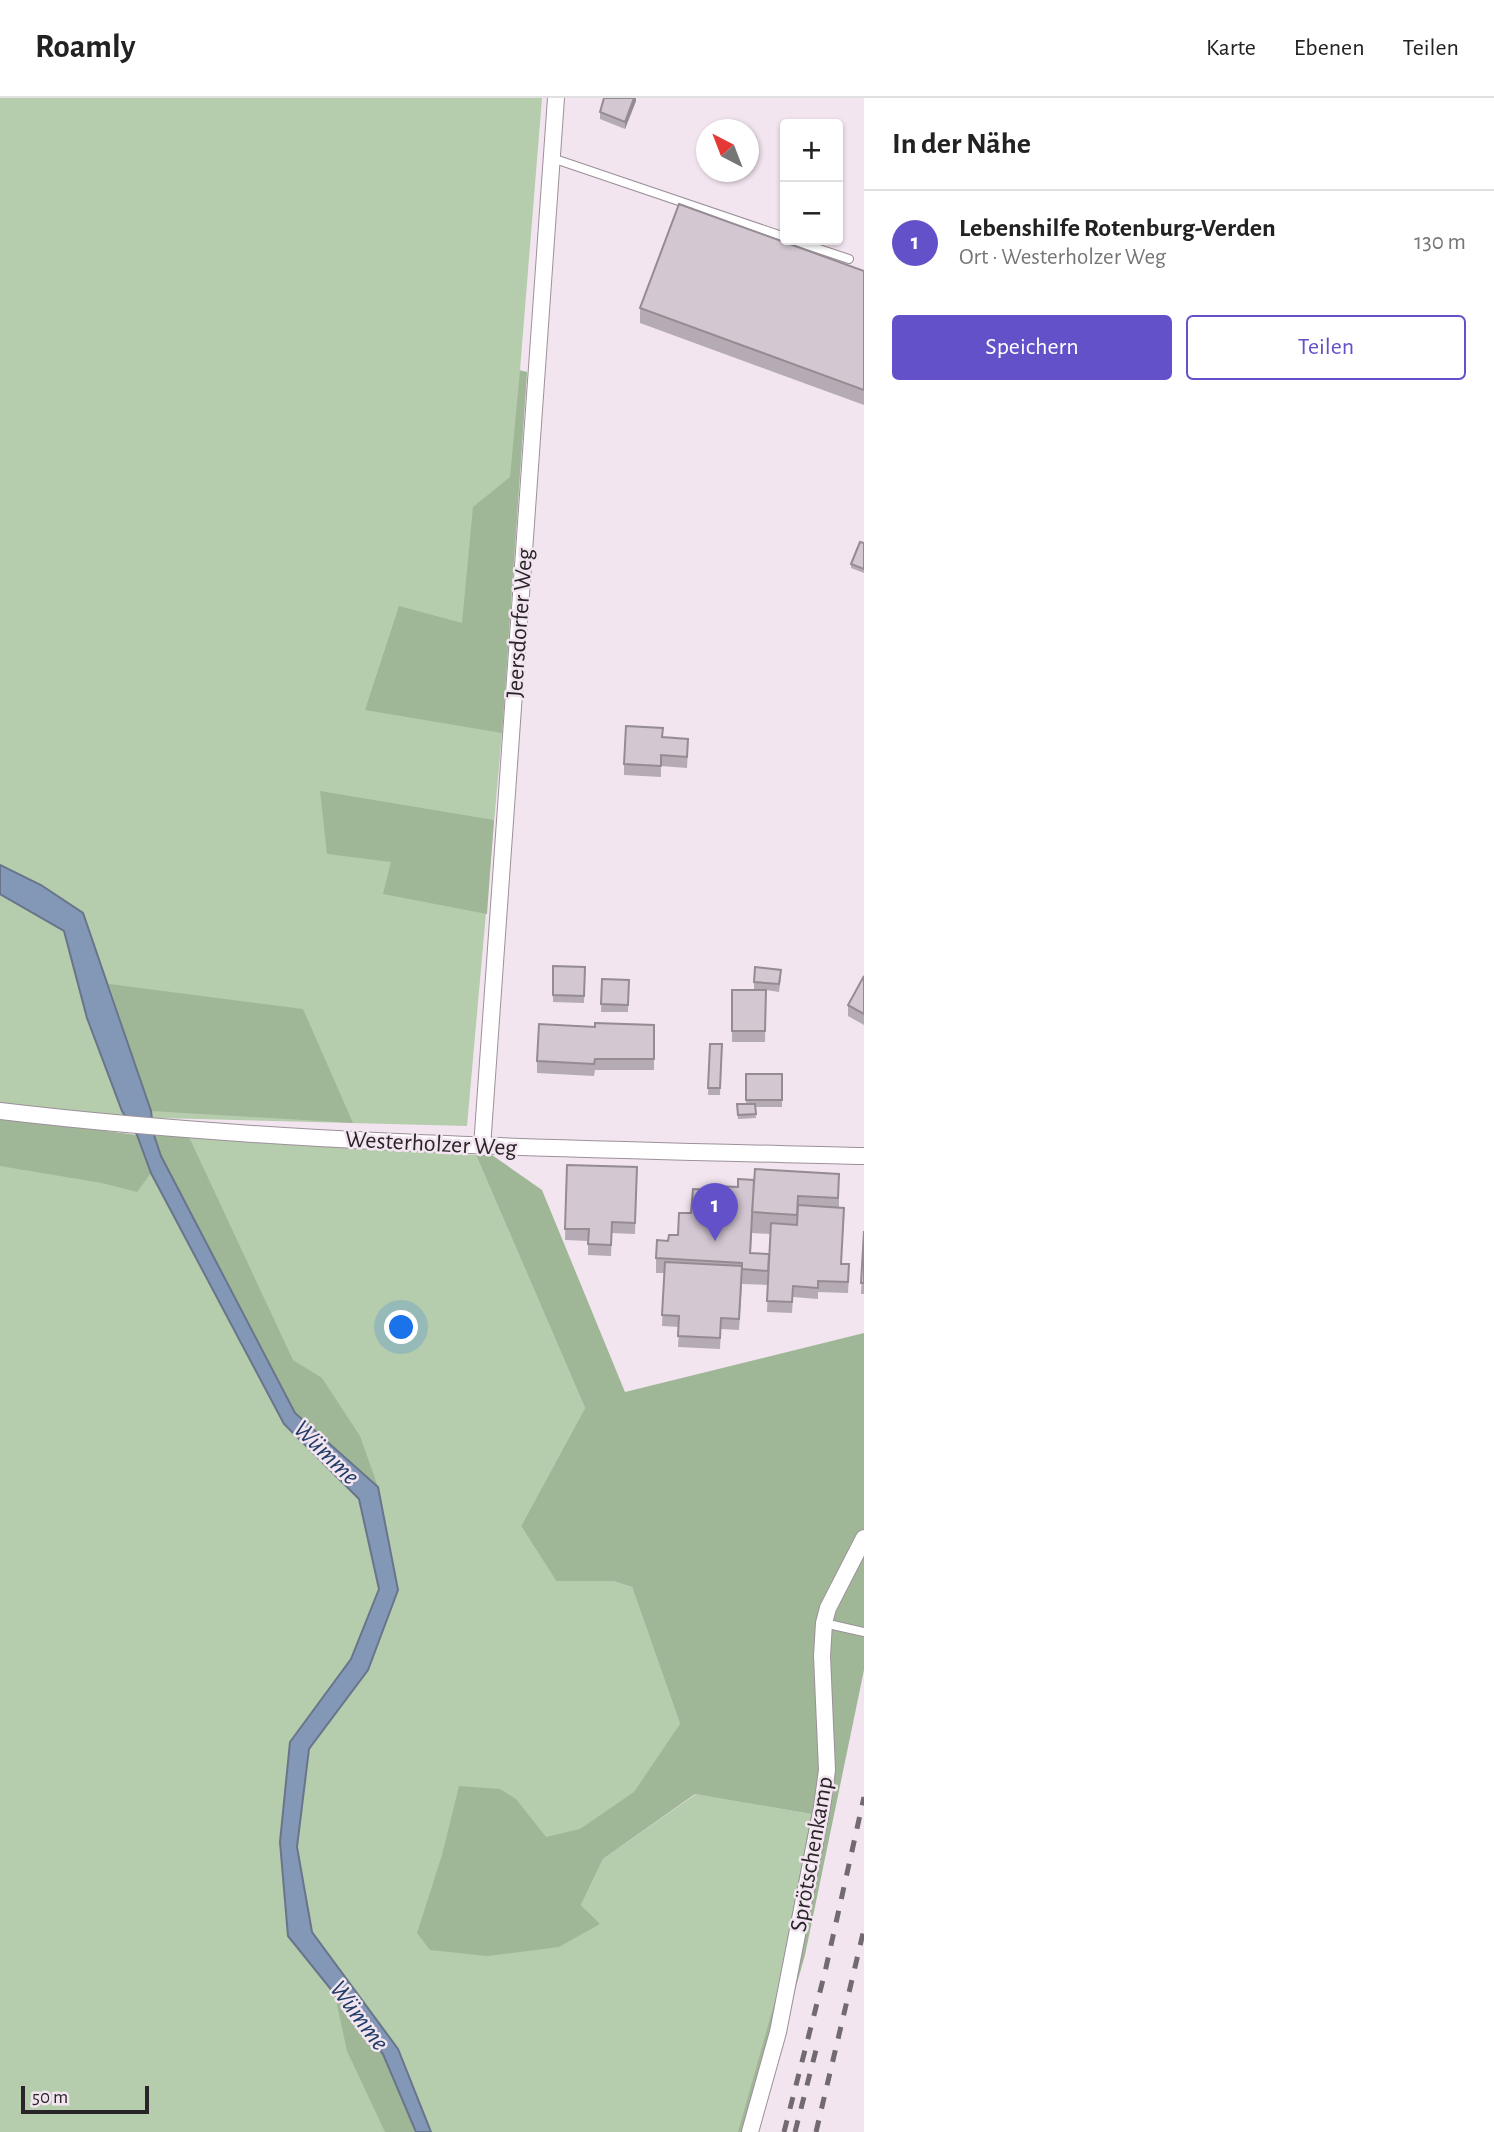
<!DOCTYPE html>
<html lang="de">
<meta charset="utf-8">
<style>
body{margin:0;font-family:"Alegreya Sans",sans-serif;background:#f2f2f2;color:#222}
.controls{position:absolute;right:21px;top:21px;display:grid;overflow:hidden;border-radius:7px;box-shadow:0 2px 5px #0004}
.controls button{width:63px;height:63px;display:grid;place-items:center;padding:0;border:0;border-bottom:2px solid #e0e0e0;background:#fff;color:#222;font:35px sans-serif}
.compass{position:absolute;left:696px;top:21px;width:63px;height:63px;border-radius:50%;background:#fff;box-shadow:0 2px 5px #0004;rotate:318deg}
.scale{position:absolute;left:21px;bottom:18px;width:128px;box-sizing:border-box;padding-left:7px;border:4px solid #282428;border-top:0;font-size:19px;line-height:24px;white-space:nowrap;color:#282428;-webkit-text-stroke:5px #f2e5f0;paint-order:stroke}
.you{position:absolute;left:402px;top:1230px;width:24px;height:24px;margin:-18px;border:5px solid #fff;border-radius:50%;background:#1a73e8;box-shadow:0 0 0 10px #1a73e833}
.badge{display:grid;place-items:center;width:46px;height:46px;border-radius:50%;background:#6351ca;color:#fff;font-size:23px;font-weight:700}
.pin{position:absolute;translate:-50% -58px;filter:drop-shadow(0 2px 4px #0008)}
.pin::after{content:'';position:absolute;top:37px;width:24px;height:21px;background:inherit;clip-path:polygon(0 0,100% 0,50% 100%)}
.list{margin:0;padding:0;list-style:none}
h2{display:flex;justify-content:space-between;align-items:center;height:91px;margin:0;padding:0 28px;font-size:30px}
h2 small{font-size:23px;font-weight:400;color:#767676}
.list li{display:grid;grid-template-columns:46px 1fr auto;gap:21px;align-items:center;box-sizing:border-box;height:105px;padding:0 28px;border-top:2px solid #e0e0e0}
.list b{display:block;font-size:26px;white-space:nowrap}
.list p{margin:0;font-size:23px;white-space:nowrap;color:#767676}
.list em{font-size:23px;font-style:normal;color:#767676}
.actions{display:flex;gap:14px;padding:21px 28px}
.actions a{flex:1;padding:16px 0;border:2px solid #6351ca;border-radius:7px;text-align:center;font-size:24px;color:#6351ca}
.actions .main{background:#6351ca;color:#fff}
.map{position:relative;flex:none;width:864px;height:2034px;overflow:hidden}
header{display:flex;align-items:center;gap:42px;box-sizing:border-box;height:98px;padding:0 35px;background:#fff;border-bottom:2px solid #e0e0e0}
header strong{font-size:33px}
nav{display:flex;gap:38px;margin-inline-start:auto;font-size:24px}
main{display:flex}
aside{flex:1;background:#fff}
.map>svg:first-child{display:block}
.green{fill:#b5ccad}
.forest{fill:#a0b797}
.water{fill:#8398b6;stroke:#68758b;stroke-width:2}
.lines{fill:none;stroke-linecap:round;stroke-linejoin:round}
.lane-casing{stroke:#9c909a;stroke-width:10}
.street-casing{stroke:#9c909a;stroke-width:18}
.lane{stroke:#fff;stroke-width:8}
.street{stroke:#fff;stroke-width:16}
.rail{stroke:#716a70;stroke-width:5;stroke-dasharray:12 12;stroke-linecap:butt}
.wall{fill:#b5abb5;fill-rule:evenodd}
.shaded-wall{fill:#948b93}
.building{fill:#d3c7d2;stroke:#948b93;stroke-width:2}
.labels{text-anchor:middle;stroke-width:5;stroke-linejoin:round;paint-order:stroke}
.street-label{font-size:24px;fill:#282428;stroke:#f2e5f0}
.water-label{font-size:26px;font-style:italic;fill:#203c66;stroke:#f2e5f0}
</style>
<header>
<strong>Roamly</strong>
<nav><a>Karte</a><a>Ebenen</a><a>Teilen</a></nav>
</header>
<main>
<div class="map">
<svg width="864" height="2034" viewBox="0 0 864 2034">
<rect width="100%" height="100%" fill="#f2e5f0"/>
<path class="green" d="M0 0H542L520 272 527 274 502 635 467 1028 119 1019 0 1006Z
M0 1024 121 1040 191 1045 189 1039 476 1057 585 1310 521 1428 556 1483H613L632 1489 680 1626 686 1691 593 1754 562 1815 599 1826 581 1807 603 1761 696 1696 811 1716 776 1899 742 2034H0Z"/>
<path class="forest" d="M520 273 527 274 502 635 365 612 399 508 462 525 473 409 510 379Z
M320 693 494 722 487 816 383 796 391 764 327 756Z
M109 886 303 911 353 1025 151 1013Z
M0 1019 137 1037 151 1075 137 1094 102 1085 0 1068Z
M154 1037 189 1039 293 1262 322 1280 360 1338 378 1389 295 1315 161 1058Z
M476 1057H492L542 1092 625 1294 864 1235V1572L805 1857 755 2034H738L776 1899 811 1716 695 1696 603 1761 581 1807 600 1826 559 1849 487 1858 430 1852 417 1835 442 1757 459 1688 500 1691 516 1701 546 1739 580 1731 634 1694 680 1626 632 1489 613 1483H556L521 1428 585 1310Z
M334 1893 383 1956 416 2034H385L347 1953Z"/>
<path class="water" d="M0 767 41 787 83 815 151 1013 154 1037 161 1058 295 1315 378 1389 398 1492 368 1572 309 1651 297 1749 312 1834 398 1951 431 2034H416L383 1956 288 1838 280 1744 290 1644 351 1561 379 1491 359 1401 284 1326 151 1075 137 1037 122 1013 87 920 64 833 0 796Z"/>
<g class="lines">
<defs>
<path id="lane" d="M552 60 785 139
M792 142 849 161
M824 1525 864 1534"/>
<path id="street" d="M0 1013C287 1047 576 1051 864 1058
M482 1049 556 0
M750 2034 778 1934 822 1709 827 1672 822 1558 824 1525 828 1510 864 1440"/>
</defs>
<use href="#lane" class="lane-casing"/>
<use href="#street" class="street-casing"/>
<use href="#lane" class="lane"/>
<use href="#street" class="street"/>
<path class="rail" d="M784 2034 825 1874 864 1699
M795 2034 816 1952
M816 2034 864 1831"/>
</g>
<path class="wall" d="M636 0V3L625 31 600 21V14Z
M864 173V307L640 225V210Z
M864 445V475L851 470V466Z
M663 639 688 652 687 670 661 668V679L624 677V666Z
M553 868 585 869 584 905 553 904Z
M864 878V927L848 918V907Z
M781 879 779 894 766 892 765 944H732V892H764L754 891V884Z
M602 881 629 882 628 914H601Z
M654 927V972H595L594 978 537 975V963L595 929Z
M710 946H722L720 997H708Z
M746 976H782V1009H755L756 1020 738 1021 737 1006H746Z
M567 1067 637 1069 635 1136 612 1135 611 1158 588 1157V1143L565 1142Z
M693 1091 839 1096V1110L844 1121 841 1166 849 1177 848 1195 818 1194V1201L793 1199 792 1215 767 1214 768 1187 742 1186 739 1232 721 1231 720 1251 678 1249 679 1229 662 1228 664 1175H656V1160L668 1143 678 1137 691 1115ZM752 1135 771 1136 769 1156 751 1155Z
M864 1133V1196H861Z"/>
<path class="shaded-wall" d="M634 0H636V3L625 31V24Z"/>
<path class="building" d="M604 0H634L625 24 600 14Z
M679 106 864 173V292L640 210Z
M860 444 864 445V471L851 466Z
M626 628 663 630 662 639 688 641 687 659 661 657V668L624 666Z
M553 868 585 869 584 898 553 897Z
M755 869 781 872 779 886 754 884Z
M864 878V916L848 907Z
M602 881 629 882 628 907 601 906Z
M732 892H766L765 933H732Z
M595 925 654 927V961H595L594 966 537 963 539 926 595 929Z
M710 946H722L720 990H708Z
M746 976H782V1002H746Z
M737 1006H755L756 1016 738 1017Z
M567 1067 637 1069 635 1125 612 1124 611 1147 588 1146 589 1131H565Z
M755 1071 839 1076 838 1100 798 1098 797 1117 752 1114Z
M738 1081 754 1082 750 1155 769 1156 768 1173 742 1171V1165L656 1160 657 1142 668 1143 669 1137H678L679 1115H691L693 1091 715 1092V1088L738 1089Z
M798 1107 844 1110 841 1166H849L848 1184 818 1183V1190L793 1188 792 1204 767 1203 771 1125 797 1127Z
M864 1133V1185H861Z
M665 1164 742 1168 739 1221 721 1220 720 1240 678 1238 679 1218 662 1217Z"/>
<g class="labels">
<g class="street-label">
<text transform="translate(519 525) rotate(-86)" y="8">Jeersdorfer Weg</text>
<text transform="translate(431 1045) rotate(3)" y="8">Westerholzer Weg</text>
<text transform="translate(811 1756) rotate(-80)" y="8">Sprötschenkamp</text>
</g>
<g class="water-label">
<text transform="translate(327 1354) rotate(44)" y="9">Wümme</text>
<text transform="translate(360 1917) rotate(53)" y="9">Wümme</text>
</g>
</g>
</svg>
<div class="controls">
<button>+</button>
<button>−</button>
</div>
<svg class="compass" viewBox="-18 -18 36 36"><path d="M0-13l5 13h-10z" fill="#e53935"/><path d="M0 13l5-13h-10z" fill="#767676"/></svg>
<div class="scale">50 m</div>
<div class="you"></div>
<div class="pin badge" style="left:715px;top:1143px">1</div>
</div>
<aside>
<h2>In der Nähe<small></small></h2>
<ul class="list">
<li><span class="badge">1</span><div><b>Lebenshilfe Rotenburg-Verden</b><p>Ort · Westerholzer Weg</p></div><em>130 m</em></li>
</ul>
<div class="actions"><a class="main">Speichern</a><a>Teilen</a></div>
</aside>
</main>
